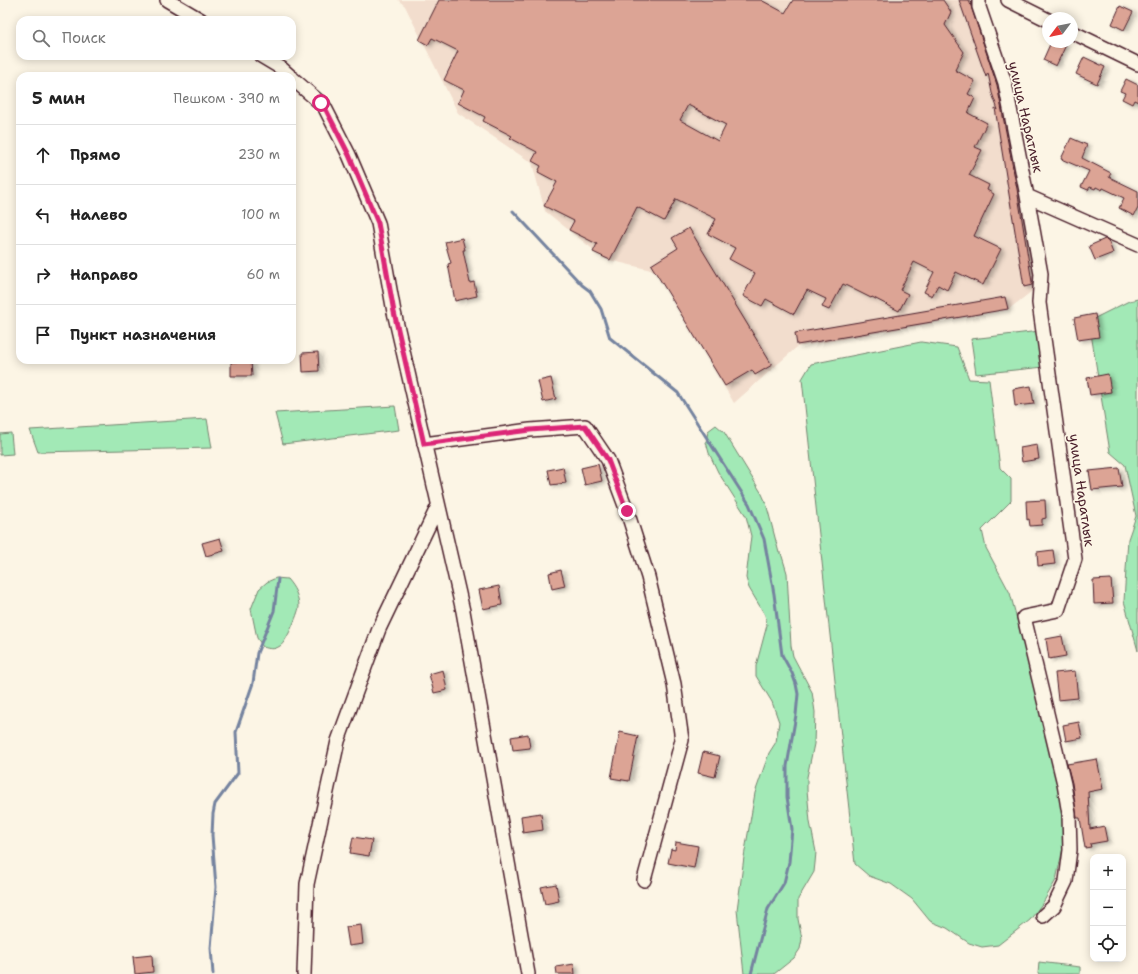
<!DOCTYPE html>
<html lang="ru">
<meta charset="utf-8">
<style>
body{margin:0;font-family:"Shantell Sans",sans-serif;background:#f2f2f2;color:#222}
.controls{position:absolute;right:12px;bottom:12px;display:grid;overflow:hidden;border-radius:8px;box-shadow:0 2px 10px #0003}
.controls button{width:36px;height:36px;display:grid;place-items:center;padding:0;border:0;border-bottom:1px solid #e0e0e0;background:#fff;color:#222;font:20px sans-serif}
.compass{position:absolute;left:1042px;top:12px;width:36px;height:36px;border-radius:50%;background:#fff;box-shadow:0 2px 10px #0003;rotate:238deg}
.stop{position:absolute;width:12px;height:12px;margin:-9px;border:3px solid #db2777;border-radius:50%;background:#fff}
.stop.end{background:#db2777;border-color:#fff;box-shadow:0 1px 4px #0008}
.list{margin:0;padding:0;list-style:none}
h2{display:flex;justify-content:space-between;align-items:center;height:52px;margin:0;padding:0 16px;font-size:17px}
h2 small{font-size:13px;font-weight:400;color:#767676}
.list li{display:grid;grid-template-columns:26px 1fr auto;gap:12px;align-items:center;box-sizing:border-box;height:60px;padding:0 16px;border-top:1px solid #e0e0e0}
.list b{display:block;font-size:15px;white-space:nowrap}
.list em{font-size:13px;font-style:normal;color:#767676}
.icon{flex:none;width:22px;height:22px;fill:none;stroke:currentColor;stroke-width:2;stroke-linecap:round;stroke-linejoin:round}
.map{position:relative;flex:none;width:1138px;height:974px;overflow:hidden}
.search{position:absolute;background:#fff;box-shadow:0 2px 10px #0003;left:16px;top:16px;width:280px;height:44px;display:flex;align-items:center;gap:10px;box-sizing:border-box;padding:0 14px;border-radius:12px;color:#767676;font-size:15px}
.panel{position:absolute;background:#fff;box-shadow:0 2px 10px #0003;left:16px;top:72px;width:280px;height:292px;border-radius:12px}
.map>svg:first-child{display:block}
.built{fill:#f2ddcd}
.green{fill:#a2e9b6;stroke:#768470}
.lines{fill:none;stroke-linecap:round;stroke-linejoin:round}
.stream{stroke:#74839f;stroke-width:3}
.building{fill:#dca495;stroke:#4a1f2b;fill-rule:evenodd;filter:url(#shadow)}
.minor-casing{stroke:#4a1f2b;stroke-width:16}
.minor{stroke:#fcf5e5;stroke-width:13}
.route{stroke:#db2777;stroke-width:5}
.labels{text-anchor:middle;stroke-width:3.5;stroke-linejoin:round;paint-order:stroke}
.street-label{font-size:14px;fill:#4a1f2b;stroke:#fcf5e5}
</style>
<div class="map">
<svg width="1138" height="974" viewBox="0 0 1138 974">
<defs>
<filter id="shadow"><feDropShadow dx="3.5" dy="2" stdDeviation="2" flood-color="#0004"/></filter>
</defs>
<rect width="100%" height="100%" fill="#fcf5e5"/>
<filter id="ink" filterUnits="userSpaceOnUse"><feTurbulence type="fractalNoise" baseFrequency=".025" numOctaves="2"/><feDisplacementMap in="SourceGraphic" scale="8" xChannelSelector="R" yChannelSelector="G"/><feConvolveMatrix kernelMatrix="1 2 1 2 8 2 1 2 1" color-interpolation-filters="sRGB"/></filter>
<g filter="url(#ink)">
<path class="built" d="M398 0H971L1002 89 1036 288 1009 309 797 347 734 403 655 271 605 259 545 211 532 163 458 113 405 6Z"/>
<path class="green" d="M1138 299V651L1124 601 1128 539 1136 516 1125 465 1110 452 1089 321 1129 301Z
M1040 331 1044 367 976 374 971 339Z
M921 342 957 347 969 379 989 380 1000 468 1011 479V501L982 530 986 548 1010 593 1037 694 1066 814 1063 848 1056 880 1044 901 1030 920 998 945 982 947 969 943 947 928 930 921 912 899 891 884 869 876 855 864 802 379 811 364Z
M395 406 399 430 283 444 275 413Z
M207 419 212 448 38 452 30 430Z
M716 425 724 432 762 494 766 503 779 553H781L787 573 791 646 793 656 812 692 815 712 814 744 807 777V790L810 822 816 852 815 863 814 872 798 899V919L802 939 800 949 794 958 774 974H744L737 910 744 857 755 793 769 753 776 742 779 722 772 702 756 676V666L767 625 765 615 749 588 746 578 751 536 746 516 718 472 709 453 706 442 708 431Z
M11 433 13 454 0 455V434Z
M276 578 287 579C294 587 299 596 299 607 298 614 286 643 280 646 274 650 270 649 263 647L257 638 251 609 259 589 267 582Z
M1039 962 1080 967V974H1038Z"/>
<g class="lines">
<path class="stream" d="M513 211 582 285 590 291 601 309 610 338 678 393 749 504 764 539 774 594 782 655 792 673 796 684 798 694 796 715 787 766V797L792 829 789 862 784 883 768 909 751 974
M213 974 211 948 216 887 212 835 213 814 215 804 238 773 236 732 253 683 257 653 274 611 278 579"/>
</g>
<path class="building" d="M439 0H761L785 13 793 0H943L951 12 945 25 964 52 955 70 975 81 968 94 975 98 968 113 987 123 975 147 982 150 969 175 989 185 987 190 994 194 974 236 1001 249 983 285 956 272 947 290 938 285 932 296 924 292 934 272 914 262 900 290 908 294 899 311 872 297 871 298 843 284 829 310 822 307 826 299 807 290 794 314 766 299 762 306 743 296 755 273 729 259 735 248 708 234 716 219 676 199 664 221 637 207 610 260 593 252 597 244 569 230 574 221 544 206 557 182 538 172 541 166 532 161 537 152 510 138 512 136 483 121 485 117 458 103 464 90 444 80 458 51 432 38 428 45 419 40ZM688 105 726 125 718 141 680 120Z
M959 0H969L997 85 1017 189 1032 282V285L1024 287 995 108 998 110 992 93 988 73 986 77Z
M1120 6 1133 12 1124 30 1112 24Z
M1051 42H1060L1066 45 1056 66 1043 60Z
M1084 57 1105 67 1097 84 1076 74Z
M1126 79 1138 85V102L1134 100 1132 104 1122 99 1125 93 1120 91Z
M1071 138 1087 145 1082 158 1111 173 1109 177 1138 191V208L1134 216 1119 208 1124 198 1103 188 1102 190 1096 187 1095 189 1090 187 1088 190 1081 187 1089 171 1061 159Z
M689 228 772 365 755 375 752 370 725 386 651 265 678 248 672 238Z
M462 238 465 250H463L470 283 474 282 477 296 455 301 448 264 451 263 445 242Z
M1105 239 1108 240 1113 253 1095 260 1089 246Z
M1005 297 1008 309 797 345 795 333Z
M1095 314 1099 337 1078 340 1074 318Z
M318 352 319 371 303 372 302 353Z
M251 361 252 376H231V362Z
M1108 374 1111 392 1090 395 1087 378Z
M551 378 556 399 543 402 538 381Z
M1031 386 1034 404 1015 406 1013 389Z
M1037 445 1039 459 1022 462 1020 448Z
M598 464 602 481 585 485 581 468Z
M563 467 566 483 551 485 548 470Z
M1119 468 1122 487 1092 490 1089 471Z
M1045 500 1046 518 1042 519V525L1030 526 1029 519 1027 520 1026 501Z
M220 538 224 551 206 556 202 543Z
M1053 550 1055 564 1038 566 1037 552Z
M561 570 565 586 552 589 549 573Z
M1111 579 1113 603 1094 604 1093 580Z
M499 586 502 605 483 609 479 590Z
M1062 636 1066 656 1049 659 1046 639Z
M443 670 447 690 434 693 429 674Z
M1075 671 1078 698 1058 700 1055 673Z
M1079 722 1082 738 1066 741 1063 725Z
M620 732 638 736 629 781 611 778Z
M528 734 530 748 513 750 511 737Z
M703 752 720 756 715 777 698 773Z
M1097 759 1103 789 1088 792 1090 829 1104 826 1107 841 1090 844 1091 847 1085 848 1080 818H1077L1072 783 1067 764Z
M541 813 543 830 523 833 521 816Z
M353 837 372 840 369 856 350 853Z
M676 842 698 846 694 868 668 863 671 849 675 850Z
M556 884 559 901 545 904 541 887Z
M361 925 363 944 349 946 346 927Z
M152 955 153 972 135 974 133 957Z
M574 964 575 974H557L556 967Z"/>
<g class="lines">
<defs>
<path id="minor" d="M167 0 201 20
M979 0V7L1005 83 1027 196 1138 245
M1008 0 1048 20
M1072 32 1138 64
M261 56 281 68 290 76
M292 78 324 106 349 155 378 223 394 312 463 611 528 974
M1027 196 1041 274 1039 303 1075 559 1058 610 1024 617 1064 784 1069 814 1070 850 1066 881 1054 906 1043 916
M424 444 530 430 585 426 608 460 627 511 648 577 674 684 682 740 644 880
M304 974 307 884 338 741 379 629 438 506"/>
</defs>
<use href="#minor" class="minor-casing"/>
<use href="#minor" class="minor"/>
</g>
</g>
<g class="lines" filter="url(#ink)">
<path class="route" d="M321 103 324 106 349 155 378 223 394 312 424 444 530 430 585 426 608 460 627 511"/>
</g>
<g class="labels">
<g class="street-label">
<text transform="translate(1026 117) rotate(77)" y="5">улица Наратлык</text>
<text transform="translate(1082 490) rotate(82)" y="5">улица Наратлык</text>
</g>
</g>
</svg>
<div class="controls">
<button>+</button>
<button>−</button>
<button><svg class="icon" aria-label="locate" viewBox="0 0 24 24"><circle cx="12" cy="12" r="6"/><path d="M12 2v4M12 18v4M2 12h4M18 12h4"/></svg></button>
</div>
<svg class="compass" viewBox="-18 -18 36 36"><path d="M0-13l5 13h-10z" fill="#e53935"/><path d="M0 13l5-13h-10z" fill="#767676"/></svg>
<div class="stop" style="left:321px;top:103px"></div>
<div class="stop end" style="left:627px;top:511px"></div>
<div class="search"><svg class="icon" aria-label="search" viewBox="0 0 24 24"><circle cx="10" cy="10" r="6"/><path d="M15 15l6 6"/></svg>Поиск</div>
<section class="panel">
<h2>5 мин<small>Пешком · 390 m</small></h2>
<ul class="list">
<li><svg class="icon" aria-label="ahead" viewBox="0 0 24 24"><path d="M12 20V5M6 11l6-6 6 6"/></svg><div><b>Прямо</b></div><em>230 m</em></li>
<li><svg class="icon" aria-label="left" viewBox="0 0 24 24"><path d="M17 20v-9H6M10 6l-5 5 5 5"/></svg><div><b>Налево</b></div><em>100 m</em></li>
<li><svg class="icon" aria-label="right" viewBox="0 0 24 24"><path d="M7 20v-9h11M14 6l5 5-5 5"/></svg><div><b>Направо</b></div><em>60 m</em></li>
<li><svg class="icon" aria-label="arrive" viewBox="0 0 24 24"><path d="M6 21V4h12l-3 4 3 4H6"/></svg><div><b>Пункт назначения</b></div></li>
</ul>
</section>
</div>
